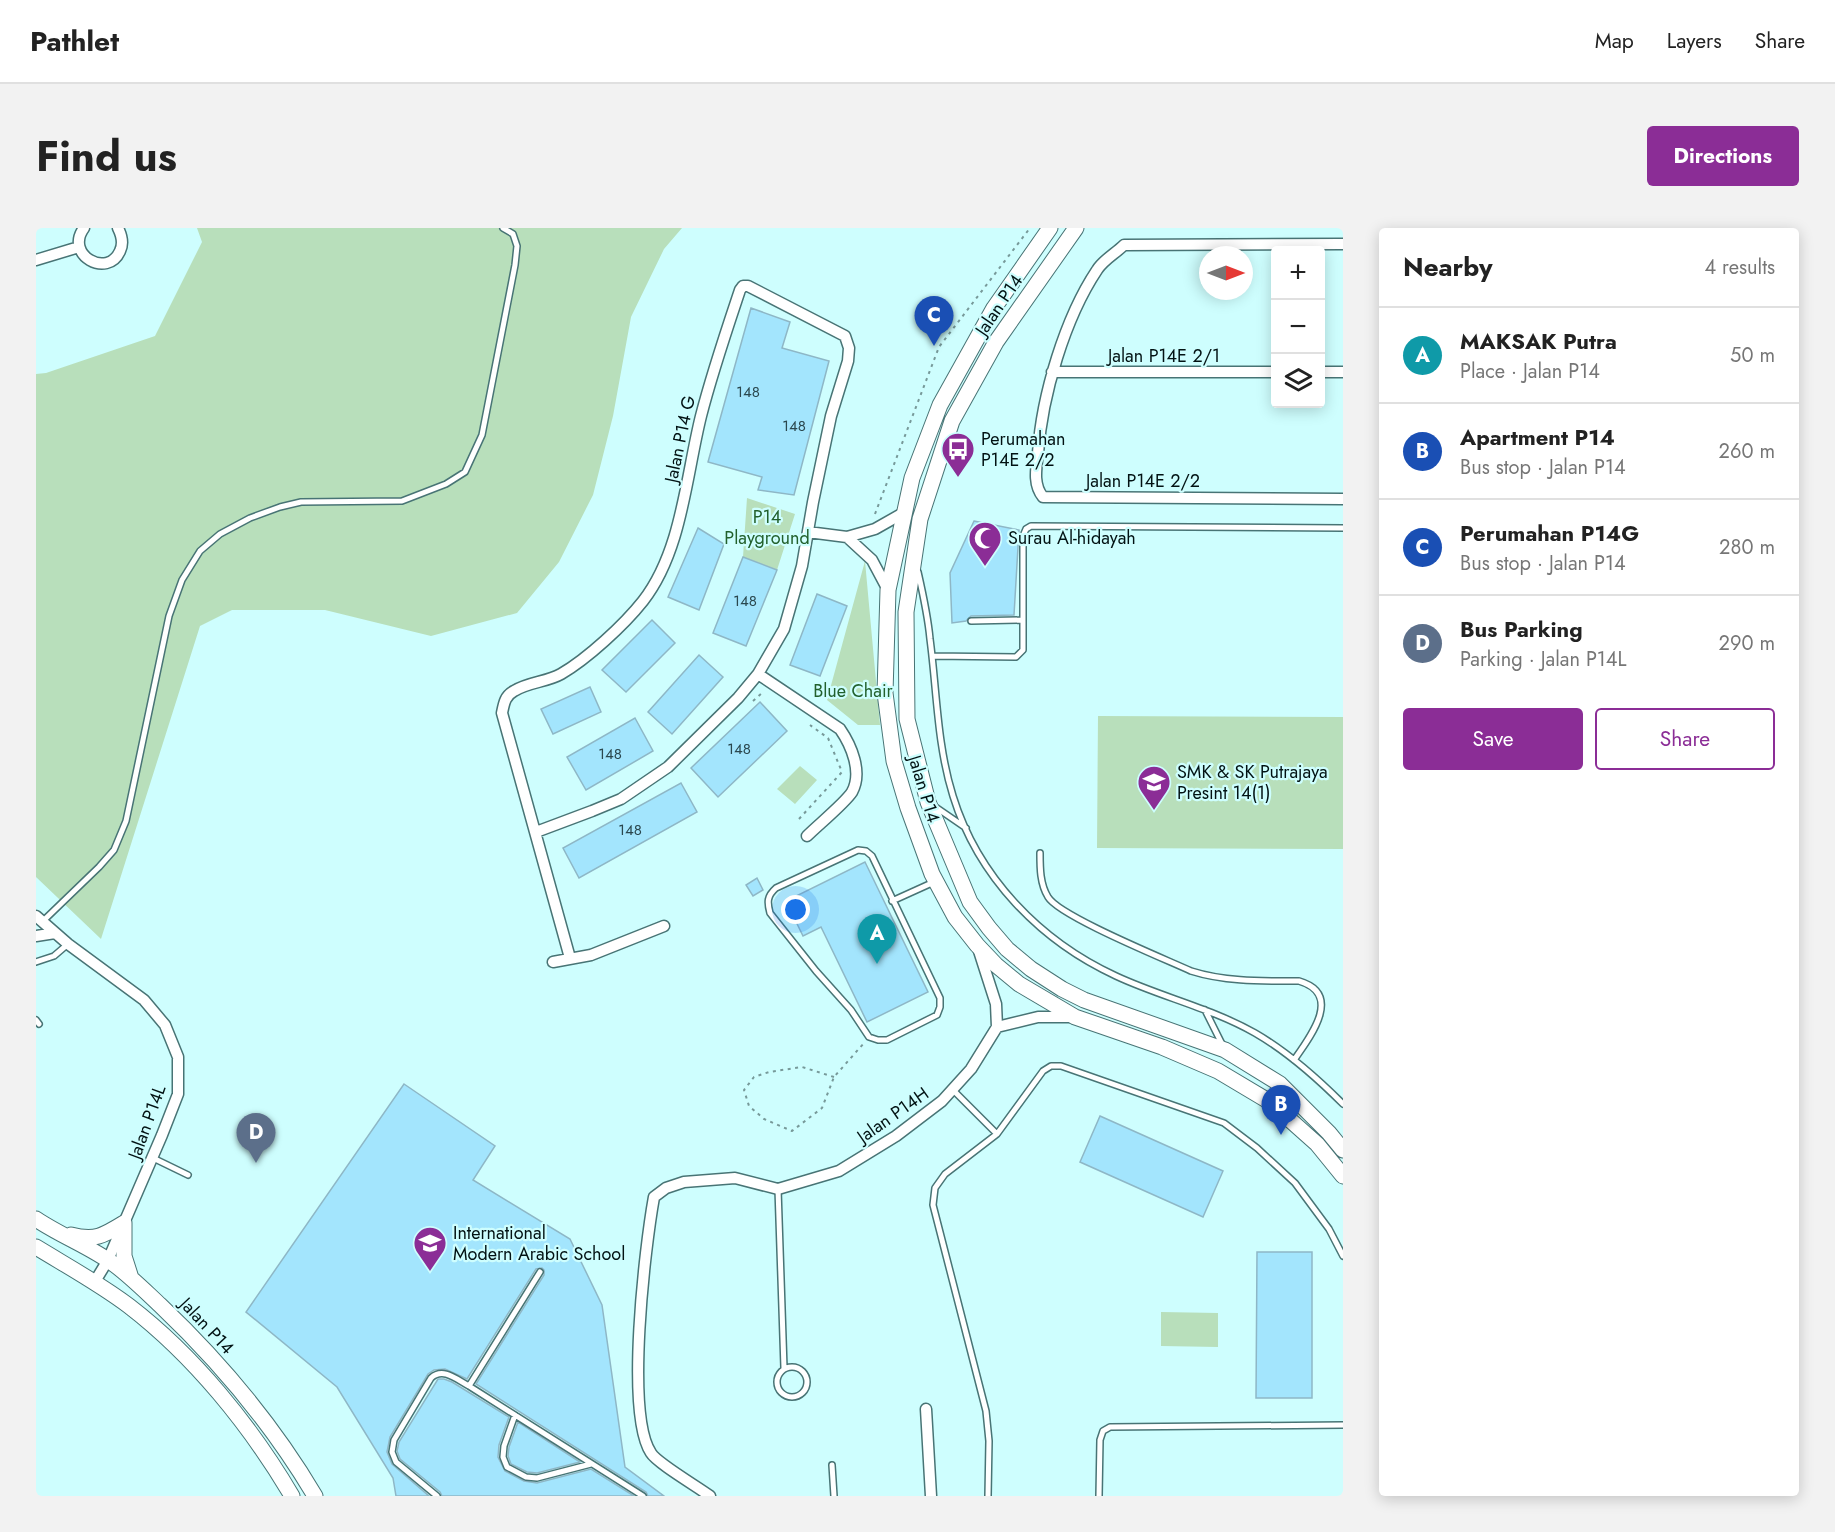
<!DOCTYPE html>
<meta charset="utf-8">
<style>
body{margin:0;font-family:Jost,sans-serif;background:#f2f2f2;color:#222}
.controls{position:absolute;right:18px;top:18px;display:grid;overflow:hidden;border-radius:6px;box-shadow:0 3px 15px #0003}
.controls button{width:54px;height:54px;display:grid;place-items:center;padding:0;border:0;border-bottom:2px solid #e0e0e0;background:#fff;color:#222;font:30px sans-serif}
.compass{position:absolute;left:1163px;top:18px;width:54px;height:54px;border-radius:50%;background:#fff;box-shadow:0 3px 15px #0003;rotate:90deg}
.you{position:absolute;left:760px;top:682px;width:21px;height:21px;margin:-15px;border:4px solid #fff;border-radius:50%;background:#1a73e8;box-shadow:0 0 0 9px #1a73e833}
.badge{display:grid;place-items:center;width:39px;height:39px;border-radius:50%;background:#8b2d96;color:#fff;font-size:20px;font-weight:700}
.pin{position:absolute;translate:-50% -50px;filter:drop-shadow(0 2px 3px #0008)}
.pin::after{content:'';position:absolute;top:32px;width:21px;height:18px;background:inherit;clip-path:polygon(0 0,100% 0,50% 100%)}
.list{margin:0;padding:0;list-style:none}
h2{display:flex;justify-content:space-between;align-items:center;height:78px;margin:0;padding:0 24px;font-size:26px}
h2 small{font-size:20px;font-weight:400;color:#767676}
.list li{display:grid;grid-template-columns:39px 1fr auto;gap:18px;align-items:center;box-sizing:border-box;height:96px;padding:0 24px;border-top:2px solid #e0e0e0}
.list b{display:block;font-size:22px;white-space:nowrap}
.list p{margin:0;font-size:20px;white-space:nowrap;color:#767676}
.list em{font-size:20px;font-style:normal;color:#767676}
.actions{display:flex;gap:12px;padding:18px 24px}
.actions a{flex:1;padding:14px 0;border:2px solid #8b2d96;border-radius:6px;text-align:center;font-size:21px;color:#8b2d96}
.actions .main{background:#8b2d96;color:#fff}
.icon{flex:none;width:33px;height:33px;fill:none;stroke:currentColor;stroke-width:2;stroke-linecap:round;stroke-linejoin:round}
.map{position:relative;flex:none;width:1307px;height:1268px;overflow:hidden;border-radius:6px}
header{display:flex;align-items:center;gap:36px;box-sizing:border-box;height:84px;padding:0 30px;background:#fff;border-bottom:2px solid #e0e0e0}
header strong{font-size:28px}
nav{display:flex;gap:33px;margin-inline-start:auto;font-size:21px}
.intro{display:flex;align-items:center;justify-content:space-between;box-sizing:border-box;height:144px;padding:0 36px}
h1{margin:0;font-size:42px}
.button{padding:15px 27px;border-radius:6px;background:#8b2d96;color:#fff;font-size:21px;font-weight:700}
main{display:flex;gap:36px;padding:0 36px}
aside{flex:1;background:#fff;border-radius:6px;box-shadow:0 3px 15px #0003}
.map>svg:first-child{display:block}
.green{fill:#b8dfbb}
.building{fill:#a3e5fd;stroke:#8eb7c6;stroke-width:1.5}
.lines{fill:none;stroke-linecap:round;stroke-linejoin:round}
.service-casing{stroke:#487475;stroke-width:8}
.minor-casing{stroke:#487475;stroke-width:13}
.secondary-casing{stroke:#487475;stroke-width:17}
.path{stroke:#799;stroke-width:2;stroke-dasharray:3 4.5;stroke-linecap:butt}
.service{stroke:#fff;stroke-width:5}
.minor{stroke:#fff;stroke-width:10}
.secondary{stroke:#fff;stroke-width:15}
.labels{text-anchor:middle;stroke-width:4.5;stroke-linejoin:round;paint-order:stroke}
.number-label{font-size:15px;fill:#2a474e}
.street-label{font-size:18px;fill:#021213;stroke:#cefefe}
.poi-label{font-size:18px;fill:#021213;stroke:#cefefe;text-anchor:start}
.park-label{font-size:18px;fill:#22602c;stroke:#cefefe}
</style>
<header>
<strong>Pathlet</strong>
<nav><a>Map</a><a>Layers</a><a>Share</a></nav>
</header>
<div class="intro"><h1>Find us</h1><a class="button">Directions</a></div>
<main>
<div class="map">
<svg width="1307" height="1268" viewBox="0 0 1307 1268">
<rect width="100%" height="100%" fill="#cefefe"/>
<path class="green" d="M161 0H646L628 21 595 89 577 188 557 267 523 334 481 385 395 408 289 382H196L164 398 65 711 0 649V146L10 145 119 108 166 14Z
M711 270 759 286 741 342 707 329Z
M829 333 844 497H822L791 472Z
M1062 488 1307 489V621L1061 620Z
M764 538 781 552 759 576 741 561Z
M1125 1084 1182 1085V1119L1125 1118Z"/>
<path class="building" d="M715 80 754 94 746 120 793 133 758 267 722 262 726 249 672 234Z
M938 293 983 302 978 387 935 388 930 393 916 395 914 345Z
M662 300 688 316 663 382 632 369Z
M707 329 741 342 710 418 677 405Z
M781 366 811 378 784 448 754 437Z
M616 392 639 415 590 464 566 442Z
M663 427 687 449 636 506 612 484Z
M554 459 565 484 517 506 505 481Z
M724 474 751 503 682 569 655 540Z
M599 490 617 523 550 562 531 529Z
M645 555 661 584 543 650 527 620Z
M829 634 892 764 831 794 785 699 767 708 750 673Z
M721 650 727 662 717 668 710 657Z
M368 856 459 918 437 952 534 1011 566 1077 589 1239 628 1268H612L610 1264 440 1156 508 1047V1042L506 1040 500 1041 431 1151 409 1141 398 1142 392 1146 354 1209 351 1224 356 1236 393 1268H360L357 1250 301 1159 210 1084Z
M1064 888 1187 943 1167 989 1044 934Z
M1221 1024H1276V1170H1220Z
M402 1151H408L416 1154 473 1189 463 1217 462 1229 469 1243 488 1253 501 1255 555 1241 598 1268H406L404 1264 364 1231 361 1223 363 1214Z
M482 1194 544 1234 501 1245 491 1244 475 1236 472 1228 473 1219Z"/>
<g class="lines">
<defs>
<path id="service" d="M882 344C887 366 892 389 894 411 901 464 901 517 917 568 942 649 1004 713 1080 748 1125 769 1175 780 1219 805 1252 824 1280 849 1307 876
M935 393 987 392
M896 428 980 429 987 422V308L990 301 995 298 1307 300
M898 578 930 600
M822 622 830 623 836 628 904 770V779L901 787 851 812H842L833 809 815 782 780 743 734 685C731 674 731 668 740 660Z
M1004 625C1004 640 1004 656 1012 669 1023 688 1129 731 1155 743 1190 754 1226 753 1263 753 1307 766 1275 808 1258 832
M856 673 898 654
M6 694 63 639 78 622 90 593 133 388 146 352 164 323 184 306 214 290 244 279 265 274 366 273 410 256 429 244 446 207 479 37 481 18 477 6 467 0
M0 734 18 728 32 716
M1169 782 1187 818
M0 792 3 796
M916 861 961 906
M117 930 152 947
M742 961 748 1140
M741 1154a15 15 0 1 1 30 0a15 15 0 1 1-30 0Z
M433 1158 504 1044
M479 1187 468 1218 467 1229 471 1239 490 1249 501 1250 555 1236
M796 1237 798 1268
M401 1268 360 1234 356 1224 358 1212 395 1150C407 1139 420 1151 433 1158L607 1268
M952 1268 953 1213 950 1183 897 977 899 960 909 946 961 906 1007 843 1015 838H1025L1188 895 1221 920 1259 955 1293 1001 1307 1028
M1063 1268 1064 1212 1067 1203 1074 1199 1307 1197"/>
<path id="minor" d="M48 0C28 27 72 51 84 23 88 15 86 8 82 0
M1307 16 1088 17C1080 25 1067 32 1061 42 1029 90 1006 167 1002 225 1000 241 997 257 1007 269L1307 271
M0 32 43 19
M1016 144H1240
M1284 144H1307
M772 304 811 309 839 301 869 284
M811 309 836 332 852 362
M722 446 804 501C815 517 827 544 816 564 809 575 782 597 771 608
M500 604 556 583 585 571 632 539 702 470 722 446 748 401 766 338 777 274 795 188 812 133 813 120 809 108 712 58H707L704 62C690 104 676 145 665 188 650 248 646 323 607 373 588 397 551 431 525 446 511 454 492 454 478 463 469 468 468 475 466 485L534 730
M0 688 32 716 108 772 129 797 142 829V866L126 907 72 1032 58 1055
M0 708 19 705
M517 734 555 727 628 698
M961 799 1002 789H1037
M890 1181 895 1268
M674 1268C662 1259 621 1235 615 1225 589 1186 609 1019 618 969L630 960 648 954 699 950 742 961 803 943 860 908 906 873 935 841 961 799 960 776 943 723"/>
<path id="secondary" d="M1014 0 958 80 904 177 876 250 852 362 849 465 858 533 872 580 896 646 919 689 941 717 960 737 983 756 1039 789 1126 819 1182 843 1234 874 1281 916 1307 948
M1040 0 960 114 916 193 884 291 870 384 871 491 892 574 934 674 953 700 971 721 995 741 1026 761 1048 772 1189 822 1244 856 1293 905 1307 922
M0 991C25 1008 55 1019 79 1037 95 1049 109 1063 124 1077 183 1133 237 1197 279 1268
M88 995V1028L95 1050
M35 1007C59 1013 67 1008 88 995
M0 1019C31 1038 64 1056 93 1078 158 1128 214 1197 256 1268"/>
</defs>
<use href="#service" class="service-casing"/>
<use href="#minor" class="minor-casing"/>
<use href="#secondary" class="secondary-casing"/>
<path class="path" d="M839 286 903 119 994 0
M717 473 726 465
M763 591 806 544 792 510 774 497
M798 849 766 839 733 844 718 849 708 862 713 878 728 891 756 903 786 880 798 849 828 815"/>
<use href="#service" class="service"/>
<use href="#minor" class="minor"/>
<use href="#secondary" class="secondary"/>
</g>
<defs>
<symbol id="bus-pin" viewBox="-11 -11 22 30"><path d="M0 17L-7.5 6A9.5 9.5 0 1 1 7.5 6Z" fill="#8b2d96" stroke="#cefefe"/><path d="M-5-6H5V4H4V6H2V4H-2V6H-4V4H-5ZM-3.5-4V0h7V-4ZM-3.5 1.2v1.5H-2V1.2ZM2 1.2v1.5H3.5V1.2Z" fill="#fff"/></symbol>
<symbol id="mosque-pin" viewBox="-11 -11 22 30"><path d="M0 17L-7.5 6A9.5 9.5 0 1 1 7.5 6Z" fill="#8b2d96" stroke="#cefefe"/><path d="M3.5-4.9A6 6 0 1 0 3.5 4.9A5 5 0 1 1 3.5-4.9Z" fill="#fff"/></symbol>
<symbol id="school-pin" viewBox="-11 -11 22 30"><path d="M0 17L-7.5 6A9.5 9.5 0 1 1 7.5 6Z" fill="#8b2d96" stroke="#cefefe"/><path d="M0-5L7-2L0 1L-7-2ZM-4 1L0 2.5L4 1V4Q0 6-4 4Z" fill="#fff"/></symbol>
</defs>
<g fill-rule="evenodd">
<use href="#bus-pin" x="903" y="202" width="38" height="52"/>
<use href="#mosque-pin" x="930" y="291" width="38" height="52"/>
<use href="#school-pin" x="1099" y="535" width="38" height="52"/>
<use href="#school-pin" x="375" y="996" width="38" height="52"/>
</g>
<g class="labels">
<g class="number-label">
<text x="712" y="169">148</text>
<text x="758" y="203">148</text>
<text x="709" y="378">148</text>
<text x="703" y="526">148</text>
<text x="574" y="531">148</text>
<text x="594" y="607">148</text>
</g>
<g class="street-label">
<text transform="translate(963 77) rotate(-56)" y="6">Jalan P14</text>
<text x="1128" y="134">Jalan P14E 2/1</text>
<text transform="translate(644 211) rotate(-78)" y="6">Jalan P14 G</text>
<text x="1107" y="259">Jalan P14E 2/2</text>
<text transform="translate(888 561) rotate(73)" y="6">Jalan P14</text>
<text transform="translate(857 887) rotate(-35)" y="6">Jalan P14H</text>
<text transform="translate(111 894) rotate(-70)" y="6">Jalan P14L</text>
<text transform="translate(171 1098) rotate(47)" y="6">Jalan P14</text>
</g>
<g class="poi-label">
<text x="945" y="217">Perumahan<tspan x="945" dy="21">P14E 2/2</tspan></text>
<text x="972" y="316">Surau Al-hidayah</text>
<text x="1141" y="550">SMK &amp; SK Putrajaya<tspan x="1141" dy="21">Presint 14(1)</tspan></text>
<text x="417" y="1011">International<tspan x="417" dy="21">Modern Arabic School</tspan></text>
</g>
<g class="park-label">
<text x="731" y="295">P14<tspan x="731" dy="21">Playground</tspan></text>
<text x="817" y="469">Blue Chair</text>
</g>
</g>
</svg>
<div class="controls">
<button>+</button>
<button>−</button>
<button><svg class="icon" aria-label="layers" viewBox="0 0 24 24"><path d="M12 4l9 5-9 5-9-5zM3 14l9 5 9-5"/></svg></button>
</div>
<svg class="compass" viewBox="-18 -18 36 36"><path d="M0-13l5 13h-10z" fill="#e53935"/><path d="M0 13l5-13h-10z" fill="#767676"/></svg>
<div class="you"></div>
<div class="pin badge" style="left:841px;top:736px;background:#0f9aa8">A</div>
<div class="pin badge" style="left:1245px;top:907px;background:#1a4fb4">B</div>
<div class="pin badge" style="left:898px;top:118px;background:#1a4fb4">C</div>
<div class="pin badge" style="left:220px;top:935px;background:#5c6f8a">D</div>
</div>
<aside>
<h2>Nearby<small>4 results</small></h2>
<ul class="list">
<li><span class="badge" style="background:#0f9aa8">A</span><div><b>MAKSAK Putra</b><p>Place · Jalan P14</p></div><em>50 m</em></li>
<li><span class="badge" style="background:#1a4fb4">B</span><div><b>Apartment P14</b><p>Bus stop · Jalan P14</p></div><em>260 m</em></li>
<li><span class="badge" style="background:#1a4fb4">C</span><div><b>Perumahan P14G</b><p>Bus stop · Jalan P14</p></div><em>280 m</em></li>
<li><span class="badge" style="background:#5c6f8a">D</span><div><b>Bus Parking</b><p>Parking · Jalan P14L</p></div><em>290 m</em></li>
</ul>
<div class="actions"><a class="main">Save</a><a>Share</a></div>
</aside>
</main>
